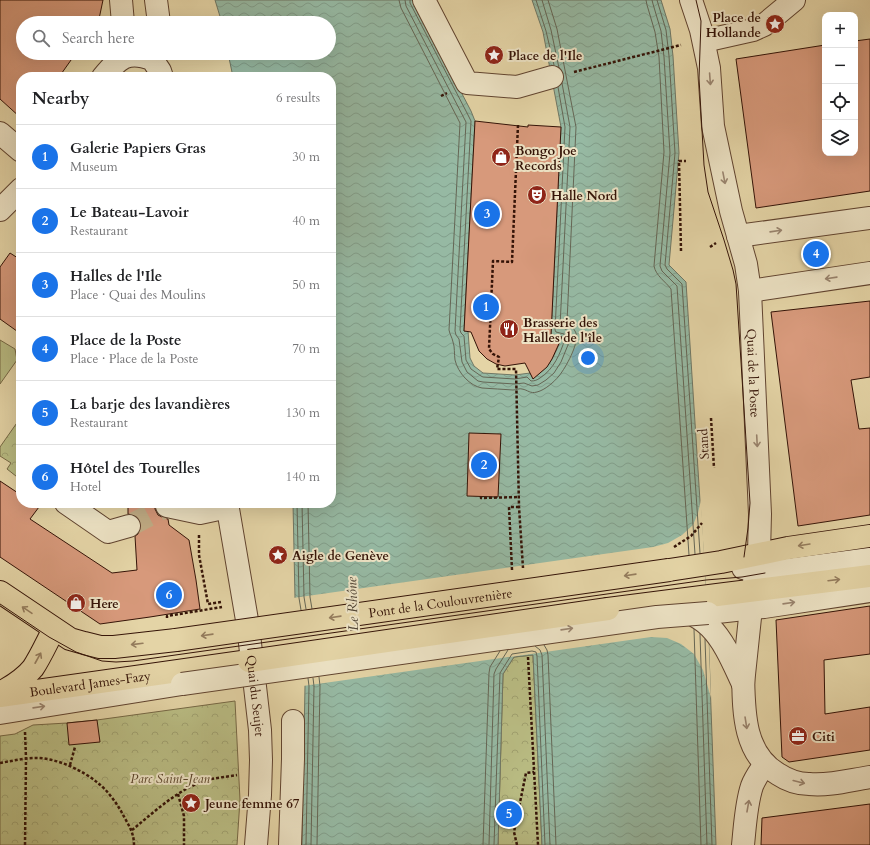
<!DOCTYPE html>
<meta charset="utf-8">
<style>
body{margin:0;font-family:Cardo,serif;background:#f2f2f2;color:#202124}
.controls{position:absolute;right:12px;top:12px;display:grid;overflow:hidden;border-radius:8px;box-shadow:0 4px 16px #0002}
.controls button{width:36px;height:36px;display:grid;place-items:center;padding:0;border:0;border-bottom:1px solid #e0e0e0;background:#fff;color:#202124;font:20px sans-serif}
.you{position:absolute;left:588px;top:358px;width:14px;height:14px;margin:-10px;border:3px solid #fff;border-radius:50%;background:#1a73e8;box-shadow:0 0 0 6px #1a73e833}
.badge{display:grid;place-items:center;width:26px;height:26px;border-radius:50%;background:#1a73e8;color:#fff;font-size:13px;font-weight:700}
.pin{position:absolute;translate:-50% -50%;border:2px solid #fff;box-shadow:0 1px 4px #0006}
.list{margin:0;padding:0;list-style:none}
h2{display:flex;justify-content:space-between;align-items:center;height:52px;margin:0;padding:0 16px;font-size:17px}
h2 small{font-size:13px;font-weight:400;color:#757577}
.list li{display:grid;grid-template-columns:26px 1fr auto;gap:12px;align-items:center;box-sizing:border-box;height:64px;padding:0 16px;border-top:1px solid #e0e0e0}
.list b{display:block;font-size:15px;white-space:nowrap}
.list p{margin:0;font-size:13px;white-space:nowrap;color:#757577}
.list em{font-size:13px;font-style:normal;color:#757577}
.icon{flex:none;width:22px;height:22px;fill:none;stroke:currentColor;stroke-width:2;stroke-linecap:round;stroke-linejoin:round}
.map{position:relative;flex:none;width:870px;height:845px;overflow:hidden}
.search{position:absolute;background:#fff;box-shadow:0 4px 16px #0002;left:16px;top:16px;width:320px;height:44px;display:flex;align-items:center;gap:10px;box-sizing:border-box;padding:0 14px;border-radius:22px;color:#757577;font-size:15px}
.panel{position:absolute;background:#fff;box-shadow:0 4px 16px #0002;left:16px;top:72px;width:320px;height:436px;border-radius:16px}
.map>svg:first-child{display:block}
.grass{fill:#b9bc83;stroke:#766845}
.park{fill:url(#park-crowns);stroke:#766845}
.water{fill:url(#water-waves);stroke:#6f7765}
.pier{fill:#e4d4a6}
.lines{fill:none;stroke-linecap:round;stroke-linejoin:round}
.shore{stroke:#656655;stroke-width:1}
.building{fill:#d7997b;stroke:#341307}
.minor-tunnel{stroke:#c1ad86;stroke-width:22;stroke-dasharray:22 11;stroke-linecap:butt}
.minor-casing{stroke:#60432f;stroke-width:24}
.major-casing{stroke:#341307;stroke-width:24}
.path{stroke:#341307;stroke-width:2.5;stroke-dasharray:3 2;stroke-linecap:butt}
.minor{stroke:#ede3c5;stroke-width:22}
.major{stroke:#e4d4a6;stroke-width:22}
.tram{stroke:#341307;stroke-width:1}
.minor-bridge-casing{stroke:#60432f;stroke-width:24;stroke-linecap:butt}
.major-bridge-casing{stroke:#341307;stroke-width:24;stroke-linecap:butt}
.path-bridge{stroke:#341307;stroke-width:2.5;stroke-dasharray:3 2;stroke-linecap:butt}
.minor-bridge{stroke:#ede3c5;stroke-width:22}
.major-bridge{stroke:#e4d4a6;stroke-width:22}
.oneway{stroke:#9a8570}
.oneway2{stroke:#957d5e}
.labels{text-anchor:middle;stroke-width:4;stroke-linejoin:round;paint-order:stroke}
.poi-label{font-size:13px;font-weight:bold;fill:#341307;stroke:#ede3c5;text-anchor:start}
.street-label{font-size:13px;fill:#341307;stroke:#ede3c5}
.park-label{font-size:13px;font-style:italic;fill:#5c462c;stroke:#ede3c5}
.water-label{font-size:14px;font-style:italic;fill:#514536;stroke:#ede3c5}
</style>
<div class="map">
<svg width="870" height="845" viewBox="0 0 870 845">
<defs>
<pattern id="park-crowns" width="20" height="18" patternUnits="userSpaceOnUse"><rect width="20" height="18" fill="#b9bc83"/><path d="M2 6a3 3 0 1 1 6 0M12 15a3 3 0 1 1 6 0" fill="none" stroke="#a0a170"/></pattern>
<pattern id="water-waves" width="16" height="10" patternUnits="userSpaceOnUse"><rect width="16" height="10" fill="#96b9a3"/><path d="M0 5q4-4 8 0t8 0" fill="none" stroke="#829e8b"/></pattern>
</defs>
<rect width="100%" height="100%" fill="#e4d4a6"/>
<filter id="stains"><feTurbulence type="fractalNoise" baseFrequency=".005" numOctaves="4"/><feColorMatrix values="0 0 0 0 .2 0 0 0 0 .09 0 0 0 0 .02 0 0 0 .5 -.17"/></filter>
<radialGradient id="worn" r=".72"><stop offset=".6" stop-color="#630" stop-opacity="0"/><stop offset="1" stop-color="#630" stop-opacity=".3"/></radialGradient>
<path class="grass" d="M0 340 15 349 17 360 0 384Z"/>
<path class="park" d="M21 417V480L7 469 11 463 0 456V447Z
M533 655 542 845H498L503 674 514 657Z
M235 701 240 800 237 845H0V736L15 734 33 725 67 723 97 720Z"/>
<path class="water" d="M215 0H413L471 111 475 121 464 331H468L470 358 474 366 483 373 515 375 530 373 533 378C551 366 554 356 562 337L551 335 561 127 543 32 532 0H661L670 29 673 56 679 153 669 265 686 282 708 626 716 845H542L533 655 514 657 503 674 498 845H302L305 686 295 598 293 503H331V77H233L228 53H329V23H222Z"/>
<path class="pier" d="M701 500 708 626 711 698 703 670 694 654 681 644 667 638 651 637 303 686 293 598 653 547 668 543 682 535 693 525 698 513Z"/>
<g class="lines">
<path class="shore" d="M399 0 401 8 460 123 449 330C450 335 452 337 453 342 455 347 454 354 455 360 458 373 470 386 482 388 492 389 503 389 513 390 516 390 520 388 522 389 528 390 530 394 537 392 545 390 554 382 559 376 566 367 579 344 576 333 574 328 570 325 567 322L576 127 557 29 548 0
M405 0 406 6 466 122 455 331 456 335 459 339 462 362 467 372 478 381 483 382 515 384 524 383 532 386 538 385 546 380 554 373 561 362 570 340C571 333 567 329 561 327L560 326 570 127 562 83
M410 0V3L467 113 471 121 460 330 461 333 464 336 466 360 471 369 481 376 483 377 515 379 527 377 531 381C535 381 537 380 540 378 554 369 560 354 565 339L564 334 556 332 555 330 565 127 558 87
M536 0 546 31 554 65
M542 0 551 30 559 68
M646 0 647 5 655 32 659 57 664 152 654 266C656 276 665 281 671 289L689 555
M652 0 653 4 661 31 664 57 670 153 660 266 662 271 677 286 695 554
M657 0 666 30 669 56 675 153 665 265 667 269 682 284 700 553
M297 503 299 598 301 610
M302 503 304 597 306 609
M308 503 310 597 312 609
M694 629 701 845
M700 634 707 845
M705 639 712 845
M544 645 547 650 548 655 556 845
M535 646 540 650 542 655 550 845
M306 845 309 686 308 678
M311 845 314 686 313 678
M317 845 320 686 319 677
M483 845 489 673 490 667 500 651
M489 845 494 674 496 669 508 650
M494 845 500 673 512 654 532 651 536 652 537 656 545 845"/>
</g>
<path class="building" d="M0 0H103L99 19 97 23H23V53H76L59 77H21V118L0 99Z
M870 39V191L756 208 736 59 825 45V153H855V41Z
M475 121 528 127V125L561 127 551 335 562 337 552 359 547 367 533 379 525 363 505 366 496 364 487 359 479 351 471 332 464 331Z
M10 253 21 260V334L0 319V267Z
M870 301V377L851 380 859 429 870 428V515L798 526 771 312Z
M469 433 501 434 498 497 467 496Z
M0 481 21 495V503H32L39 507 30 519 112 573 137 570 135 536 138 534 141 529V523L137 517 132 514H128V503H155V509L158 515 164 518 168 519 169 525 189 540 196 580 200 609 150 617 100 624 0 557Z
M870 606V654L824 660 825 714 870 707V750L789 762 782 757 776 620Z
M97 720 100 742 69 745 67 723Z
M870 804V845H761L762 818Z"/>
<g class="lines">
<path class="minor-tunnel" d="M129 526 167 506"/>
<defs>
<g id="minor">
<path d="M121 0 123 23"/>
<path d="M156 0 159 23"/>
<path d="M424 0 467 83 517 87 552 77"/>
<path id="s1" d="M691 0 701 30 709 68 713 126 731 211 746 264 750 291 760 514 759 553 755 574 751 608 743 684"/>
<path d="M704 41 753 30 764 25 794 0"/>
<path d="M103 77C119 58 127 50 152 59L160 71 162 77"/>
<path d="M0 133 21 151"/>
<path d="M0 210 21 189"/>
<path d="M738 236 870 218"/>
<path d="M750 291 870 273"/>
<path d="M66 503 108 532 129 526"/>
<path id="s2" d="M227 503 248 626 260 730 261 760 260 795 256 845"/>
<path d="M167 506 200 513 228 507"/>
<path d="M743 568 765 573 870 559"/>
<path d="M686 611C694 615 703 620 710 627 725 642 734 665 743 684"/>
<path d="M708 613 764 607 870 591"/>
<path d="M743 669C744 706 741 752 778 774 787 780 798 784 809 784 830 786 850 780 870 777"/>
<path d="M0 713 182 684"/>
<path d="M290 845 293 759V721"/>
<path d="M743 845C745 826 746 804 752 786 755 778 760 771 765 764"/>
</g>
<g id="major">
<path d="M669 570 721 562 788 548 870 536"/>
<path d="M0 592 70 639 84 643 100 647H114L176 640"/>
<path d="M608 609 725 594 870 576"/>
<path d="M0 693C11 687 25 678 33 668 41 656 47 642 54 629"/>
<path id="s3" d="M0 696 249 661"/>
</g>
</defs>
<use href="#minor" class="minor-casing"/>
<use href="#major" class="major-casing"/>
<path class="path" d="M574 72 681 45
M441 96 447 93
M518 125 512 262 493 261 489 349 493 354 499 357 497 369H516L519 507 523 568
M710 247 716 243
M681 251 679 161H686
M711 418 714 468
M481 496V498L519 497
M199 535V555L208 604 221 602
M512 570 509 507H519
M167 618V616L222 607
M528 657 538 845
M25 732 26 758 25 845
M0 763C12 761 24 758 36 758 57 758 82 770 98 783 107 790 115 801 121 811 127 823 134 831 134 845
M70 765 75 747
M178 794 184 816V845
M132 830C153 813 175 792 201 782 212 778 225 777 237 775
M517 845 514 832 526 773 534 772"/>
<use href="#minor" class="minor"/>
<use href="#major" class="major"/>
<path class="tram" d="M696 0 701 21 699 78 704 165 708 192 724 240 733 270 736 284 737 299 750 503 748 528 744 557
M0 604 49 637 76 652 102 661 116 662 133 661 706 580 742 577 765 573"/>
<defs>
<path id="minor-bridge" d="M182 684 657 617 708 613"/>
<g id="major-bridge">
<path id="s4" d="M176 640 669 570"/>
<path d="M249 661 608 609"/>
</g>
</defs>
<use href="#minor-bridge" class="minor-bridge-casing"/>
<use href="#major-bridge" class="major-bridge-casing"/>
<path class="path-bridge" d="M674 547 691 536 702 523"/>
<use href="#minor-bridge" class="minor-bridge"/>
<use href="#major-bridge" class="major-bridge"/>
</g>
<defs><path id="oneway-shaft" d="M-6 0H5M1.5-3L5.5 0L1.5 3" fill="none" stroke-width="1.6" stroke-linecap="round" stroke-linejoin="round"/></defs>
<g class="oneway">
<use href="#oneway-shaft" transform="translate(710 79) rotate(86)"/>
<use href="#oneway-shaft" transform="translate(724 178) rotate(79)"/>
<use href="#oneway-shaft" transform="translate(776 231) rotate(-8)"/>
<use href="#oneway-shaft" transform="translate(831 278) rotate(172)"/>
<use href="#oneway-shaft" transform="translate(757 441) rotate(87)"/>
<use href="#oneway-shaft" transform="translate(789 603) rotate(-8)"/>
<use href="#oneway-shaft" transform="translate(567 629) rotate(-8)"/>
<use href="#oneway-shaft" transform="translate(39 707) rotate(-8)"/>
<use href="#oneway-shaft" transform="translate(746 723) rotate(81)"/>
<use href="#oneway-shaft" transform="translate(799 782) rotate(14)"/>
<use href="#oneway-shaft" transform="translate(748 806) rotate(-80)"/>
</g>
<g class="oneway2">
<use href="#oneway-shaft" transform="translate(804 545) rotate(171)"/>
<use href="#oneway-shaft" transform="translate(630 575) rotate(172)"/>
<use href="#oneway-shaft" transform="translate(834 580) rotate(-7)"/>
<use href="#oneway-shaft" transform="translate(27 610) rotate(-146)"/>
<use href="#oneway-shaft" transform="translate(335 617) rotate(172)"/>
<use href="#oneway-shaft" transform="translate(207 635) rotate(172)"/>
<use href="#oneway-shaft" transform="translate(137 644) rotate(173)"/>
<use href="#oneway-shaft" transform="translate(38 658) rotate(-61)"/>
</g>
<defs>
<symbol id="sight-disc" viewBox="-11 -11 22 22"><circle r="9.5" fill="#8f2418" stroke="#ede3c5"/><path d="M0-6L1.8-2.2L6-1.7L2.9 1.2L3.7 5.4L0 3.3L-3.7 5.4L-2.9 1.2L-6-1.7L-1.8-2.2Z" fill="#fff"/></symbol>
<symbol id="shop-disc" viewBox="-11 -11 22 22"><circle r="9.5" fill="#8f2418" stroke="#ede3c5"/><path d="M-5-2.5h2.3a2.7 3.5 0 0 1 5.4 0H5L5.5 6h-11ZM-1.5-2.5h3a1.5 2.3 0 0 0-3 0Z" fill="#fff"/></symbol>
<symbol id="theatre-disc" viewBox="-11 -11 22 22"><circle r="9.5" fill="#8f2418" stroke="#ede3c5"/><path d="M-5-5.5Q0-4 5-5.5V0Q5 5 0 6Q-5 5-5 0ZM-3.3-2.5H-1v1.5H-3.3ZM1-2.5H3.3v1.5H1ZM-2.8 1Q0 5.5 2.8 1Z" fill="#fff"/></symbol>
<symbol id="restaurant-disc" viewBox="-11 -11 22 22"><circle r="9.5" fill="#8f2418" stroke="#ede3c5"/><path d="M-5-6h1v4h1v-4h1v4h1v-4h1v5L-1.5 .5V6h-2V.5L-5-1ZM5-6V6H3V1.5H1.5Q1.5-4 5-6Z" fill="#fff"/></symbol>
<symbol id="office-disc" viewBox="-11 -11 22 22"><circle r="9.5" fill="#8f2418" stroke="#ede3c5"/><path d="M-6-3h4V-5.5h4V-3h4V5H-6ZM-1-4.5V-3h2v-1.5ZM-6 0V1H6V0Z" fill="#fff"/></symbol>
</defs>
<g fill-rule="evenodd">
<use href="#sight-disc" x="764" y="13" width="22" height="22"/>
<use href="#sight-disc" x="483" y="44" width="22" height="22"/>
<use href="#shop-disc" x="490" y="146" width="22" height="22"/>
<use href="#theatre-disc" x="526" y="184" width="22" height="22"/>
<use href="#restaurant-disc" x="498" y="318" width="22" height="22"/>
<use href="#sight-disc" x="267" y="544" width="22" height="22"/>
<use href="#shop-disc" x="65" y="592" width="22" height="22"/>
<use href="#office-disc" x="787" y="725" width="22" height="22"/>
<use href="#sight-disc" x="180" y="792" width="22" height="22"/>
</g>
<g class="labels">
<g class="poi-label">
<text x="761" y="22" text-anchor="end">Place de<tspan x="761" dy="15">Hollande</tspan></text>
<text x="508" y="60">Place de l'Ile</text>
<text x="515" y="155">Bongo Joe<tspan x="515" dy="15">Records</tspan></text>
<text x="551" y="200">Halle Nord</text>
<text x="523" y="327">Brasserie des<tspan x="523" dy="15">Halles de l'île</tspan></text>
<text x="292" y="560">Aigle de Genève</text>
<text x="90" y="608">Here</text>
<text x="812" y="741">Citi</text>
<text x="205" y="808">Jeune femme 67</text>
</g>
<g class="street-label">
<text dy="5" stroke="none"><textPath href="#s1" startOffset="380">Quai de la Poste</textPath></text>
<text transform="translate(703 444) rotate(-94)" y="5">Stand</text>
<text dy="5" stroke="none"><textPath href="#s4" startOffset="267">Pont de la Coulouvrenière</textPath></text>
<text dy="5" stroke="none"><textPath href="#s3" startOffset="91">Boulevard James-Fazy</textPath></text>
<text dy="5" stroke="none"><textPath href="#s2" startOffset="195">Quai du Seujet</textPath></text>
</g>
<g class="park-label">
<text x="170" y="783">Parc Saint-Jean</text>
</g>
<g class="water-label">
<text transform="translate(352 604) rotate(-92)" y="5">Le Rhône</text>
</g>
</g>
<rect width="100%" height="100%" filter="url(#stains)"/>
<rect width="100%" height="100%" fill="url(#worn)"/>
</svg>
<div class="controls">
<button>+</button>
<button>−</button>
<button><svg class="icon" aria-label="locate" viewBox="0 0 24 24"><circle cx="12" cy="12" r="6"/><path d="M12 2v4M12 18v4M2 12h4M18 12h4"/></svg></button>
<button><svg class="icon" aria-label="layers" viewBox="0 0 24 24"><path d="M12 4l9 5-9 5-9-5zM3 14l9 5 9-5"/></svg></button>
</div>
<div class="you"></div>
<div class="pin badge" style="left:486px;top:307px">1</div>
<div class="pin badge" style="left:484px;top:465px">2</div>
<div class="pin badge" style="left:487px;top:214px">3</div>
<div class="pin badge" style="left:816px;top:254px">4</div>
<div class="pin badge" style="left:509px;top:814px">5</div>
<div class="pin badge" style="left:169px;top:595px">6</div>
<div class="search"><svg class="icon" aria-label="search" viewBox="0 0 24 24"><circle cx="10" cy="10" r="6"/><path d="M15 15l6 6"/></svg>Search here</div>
<section class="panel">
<h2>Nearby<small>6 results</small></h2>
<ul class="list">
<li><span class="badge">1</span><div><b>Galerie Papiers Gras</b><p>Museum</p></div><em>30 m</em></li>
<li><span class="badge">2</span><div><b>Le Bateau-Lavoir</b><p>Restaurant</p></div><em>40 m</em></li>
<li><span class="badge">3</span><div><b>Halles de l'Ile</b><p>Place · Quai des Moulins</p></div><em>50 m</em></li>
<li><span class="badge">4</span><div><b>Place de la Poste</b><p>Place · Place de la Poste</p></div><em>70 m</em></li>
<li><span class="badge">5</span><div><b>La barje des lavandières</b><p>Restaurant</p></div><em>130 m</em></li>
<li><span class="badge">6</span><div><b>Hôtel des Tourelles</b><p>Hotel</p></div><em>140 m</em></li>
</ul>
</section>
</div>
